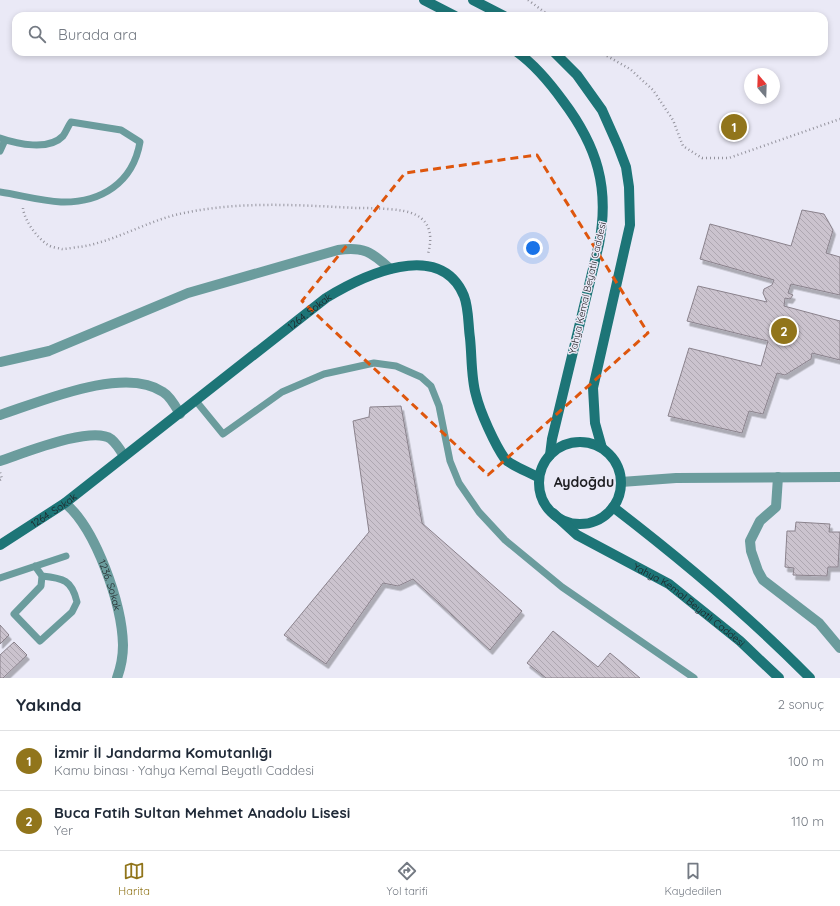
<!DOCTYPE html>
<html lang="tr">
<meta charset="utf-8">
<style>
body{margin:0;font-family:Quicksand,sans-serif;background:#f2f2f3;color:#1f2937}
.compass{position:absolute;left:744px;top:68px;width:36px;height:36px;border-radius:50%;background:#fff;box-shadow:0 2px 6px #0003;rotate:341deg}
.you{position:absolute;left:533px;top:248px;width:14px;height:14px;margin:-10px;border:3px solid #fff;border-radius:50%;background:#1a73e8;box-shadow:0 0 0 6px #1a73e833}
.badge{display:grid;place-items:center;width:26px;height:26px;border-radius:50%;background:#91751b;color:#fff;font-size:13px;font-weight:700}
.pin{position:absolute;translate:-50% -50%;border:2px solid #fff;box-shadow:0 1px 4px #0006}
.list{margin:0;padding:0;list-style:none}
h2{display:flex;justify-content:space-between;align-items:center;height:52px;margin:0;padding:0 16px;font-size:17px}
h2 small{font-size:13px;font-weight:400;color:#747a83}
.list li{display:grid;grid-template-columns:26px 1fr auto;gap:12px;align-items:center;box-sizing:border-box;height:60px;padding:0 16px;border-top:1px solid #e0e1e3}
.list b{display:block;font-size:15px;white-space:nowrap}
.list p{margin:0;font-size:13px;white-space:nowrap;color:#747a83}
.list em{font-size:13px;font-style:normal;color:#747a83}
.icon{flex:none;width:22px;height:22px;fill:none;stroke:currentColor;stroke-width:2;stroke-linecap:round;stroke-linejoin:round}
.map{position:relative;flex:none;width:840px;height:678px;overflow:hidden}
.search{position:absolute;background:#fff;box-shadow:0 2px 6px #0003;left:12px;right:12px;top:12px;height:44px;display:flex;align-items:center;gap:10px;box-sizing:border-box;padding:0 14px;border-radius:12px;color:#747a83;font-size:15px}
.sheet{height:172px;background:#fff}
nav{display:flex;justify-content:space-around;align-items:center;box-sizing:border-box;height:56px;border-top:1px solid #e0e1e3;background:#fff;font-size:11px;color:#747a83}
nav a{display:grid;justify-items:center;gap:2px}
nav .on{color:#91751b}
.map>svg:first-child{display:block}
.building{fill:url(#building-back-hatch);stroke:#8a828c;filter:url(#shadow)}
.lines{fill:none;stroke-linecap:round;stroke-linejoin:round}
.path{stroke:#95949e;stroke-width:2.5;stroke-dasharray:1 3;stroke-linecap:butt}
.lane{stroke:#6b9c9d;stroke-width:7}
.street{stroke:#6b9c9d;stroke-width:10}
.secondary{stroke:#1d7577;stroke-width:10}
.marked{fill:none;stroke:#de560d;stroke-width:3;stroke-dasharray:8 5;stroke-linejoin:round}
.labels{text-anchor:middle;stroke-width:3;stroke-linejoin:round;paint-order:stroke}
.street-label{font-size:10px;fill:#1e1e22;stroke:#eae9f6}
.district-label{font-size:14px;font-weight:bold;fill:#1e1e22;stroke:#eae9f6}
</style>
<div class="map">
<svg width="840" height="678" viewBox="0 0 840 678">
<defs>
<pattern id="building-back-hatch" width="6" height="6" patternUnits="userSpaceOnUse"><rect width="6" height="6" fill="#cbc3ce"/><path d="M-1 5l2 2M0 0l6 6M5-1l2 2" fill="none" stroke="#aea7b1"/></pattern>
<filter id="shadow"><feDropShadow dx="2.5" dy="4.5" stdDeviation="0" flood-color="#0004"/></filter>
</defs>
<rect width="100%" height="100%" fill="#eae9f6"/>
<path class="building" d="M802 210 824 214 833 230 826 253 840 257V295L791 284 788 293 793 295 790 299 785 298 784 306 840 321V360L812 353 811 359 785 375 777 373 763 414 749 411 742 433 668 416 689 348 761 366 768 341 687 321 698 286 767 302 763 293 764 289 772 285 774 280 700 259 710 224 791 246Z
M401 406 422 523 522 611 490 650 413 579 398 586 383 583 326 664 284 635 369 532 353 421 369 417 370 407Z
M796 522 830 524 829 532H840L838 567H828L827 576 793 575 794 568 785 567 787 531H795Z
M0 625 9 635 0 644Z
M553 631 598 667 610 653 640 678H546L527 663Z
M14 642 27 655 3 678H0V655Z"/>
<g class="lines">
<path class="path" d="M528 0 550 16
M600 52 630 69 653 90 673 120 683 146 702 158H729L840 119
M23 208C24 220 37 238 48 245 51 247 58 248 62 249 68 249 75 247 80 247 117 241 148 220 184 213 241 201 298 205 356 208 370 208 404 208 416 215 432 223 432 239 428 254
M0 480 2 479 0 472"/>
<path class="lane" d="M0 138C17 144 49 151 63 136 66 132 68 126 71 122L121 130 140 142C133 183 101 203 61 202 41 201 20 195 0 192
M0 151 5 140
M196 401 223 434 282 392 324 374 374 363 396 366 421 377 431 386 439 406 450 461 459 483 479 512 505 540 562 587 694 678
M35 566 42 576 41 586 14 614 40 641 72 612 77 602C72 580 63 578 42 576
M0 578 66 556"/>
<g class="street">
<path d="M0 362 49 351 188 293 338 250C363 246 372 252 390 269"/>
<path d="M0 415C40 402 125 365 163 392 170 396 176 407 180 414"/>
<path d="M0 461C22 454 92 425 111 439 116 443 121 451 124 456"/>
<path d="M778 477 776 507 760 521 750 541 751 551 758 571 763 580 819 623 840 648"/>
<path d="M621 482 676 478 840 477"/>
<path id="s1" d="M65 503C96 529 122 604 123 645 123 657 121 667 117 678"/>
</g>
<g class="secondary">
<path d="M424 0 455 16"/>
<path d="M473 0 504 16"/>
<path d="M517 52C535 65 550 83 563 101 597 146 610 188 599 244L552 439 550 455"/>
<path d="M554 52 577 75 602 110 618 146 626 167 629 187 630 225 593 388 595 423 602 448"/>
<circle cx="580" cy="483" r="41"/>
<path d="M613 507C682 560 749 616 810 678"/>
<path id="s2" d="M553 513 577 535 669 584 740 641 779 678"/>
<path id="s3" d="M0 545 65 503 326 298C362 276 440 238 464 296 469 309 468 325 470 338 472 357 471 378 476 395 480 412 495 445 505 459 510 465 531 473 539 478"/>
</g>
</g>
<path class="marked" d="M537 155 648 333 488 475 302 301 405 173Z"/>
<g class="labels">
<g class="street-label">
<text transform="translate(587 288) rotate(-77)" y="4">Yahya Kemal Beyatlı Caddesi</text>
<text dy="4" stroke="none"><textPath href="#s3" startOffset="388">1264. Sokak</textPath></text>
<text dy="4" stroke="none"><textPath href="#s3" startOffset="64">1264. Sokak</textPath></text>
<text dy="4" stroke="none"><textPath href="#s1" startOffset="95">1236. Sokak</textPath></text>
<text dy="4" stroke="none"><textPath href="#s2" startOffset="165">Yahya Kemal Beyatlı Caddesi</textPath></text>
</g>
<g class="district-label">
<text x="584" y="487">Aydoğdu</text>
</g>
</g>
</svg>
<svg class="compass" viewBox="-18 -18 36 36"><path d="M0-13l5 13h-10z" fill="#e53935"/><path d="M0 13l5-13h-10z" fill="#747a83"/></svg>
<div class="you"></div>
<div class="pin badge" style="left:734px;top:127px">1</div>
<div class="pin badge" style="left:784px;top:331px">2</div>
<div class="search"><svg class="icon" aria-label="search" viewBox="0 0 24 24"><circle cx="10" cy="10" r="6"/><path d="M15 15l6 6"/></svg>Burada ara</div>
</div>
<section class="sheet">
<h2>Yakında<small>2 sonuç</small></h2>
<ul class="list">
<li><span class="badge">1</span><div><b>İzmir İl Jandarma Komutanlığı</b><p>Kamu binası · Yahya Kemal Beyatlı Caddesi</p></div><em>100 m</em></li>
<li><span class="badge">2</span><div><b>Buca Fatih Sultan Mehmet Anadolu Lisesi</b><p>Yer</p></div><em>110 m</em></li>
</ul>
</section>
<nav>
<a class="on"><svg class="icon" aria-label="map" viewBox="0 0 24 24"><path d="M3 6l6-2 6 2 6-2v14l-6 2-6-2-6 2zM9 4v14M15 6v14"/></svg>Harita</a>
<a><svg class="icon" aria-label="directions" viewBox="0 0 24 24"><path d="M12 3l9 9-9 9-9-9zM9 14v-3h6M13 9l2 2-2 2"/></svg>Yol tarifi</a>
<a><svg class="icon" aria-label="saved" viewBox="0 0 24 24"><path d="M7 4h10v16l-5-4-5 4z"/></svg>Kaydedilen</a>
</nav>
